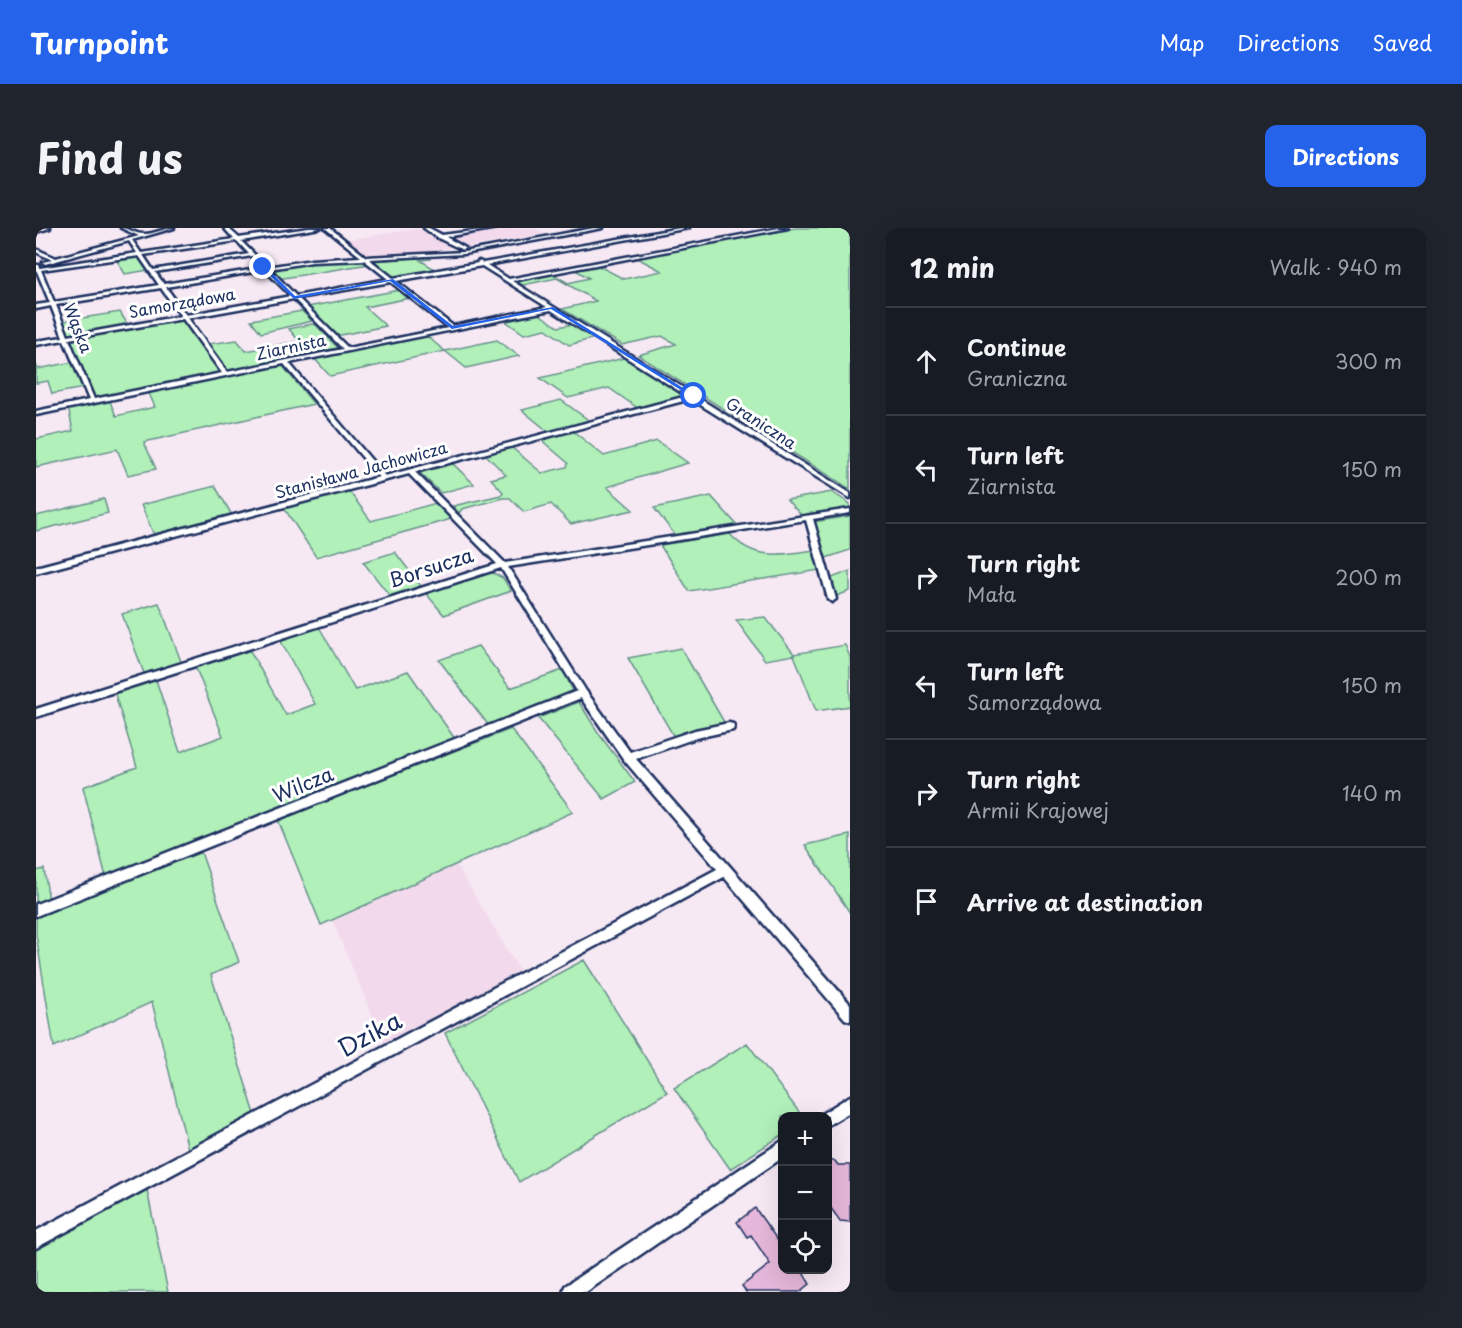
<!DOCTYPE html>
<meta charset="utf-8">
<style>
body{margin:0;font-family:"Playpen Sans",sans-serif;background:#20242c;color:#f1f3f6}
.controls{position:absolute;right:18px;bottom:18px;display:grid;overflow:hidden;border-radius:12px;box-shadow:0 6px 24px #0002}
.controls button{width:54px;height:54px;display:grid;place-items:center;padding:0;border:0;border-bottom:2px solid #363941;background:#171b24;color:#f1f3f6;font:30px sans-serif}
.stop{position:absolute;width:18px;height:18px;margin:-14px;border:4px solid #2563eb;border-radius:50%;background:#fff}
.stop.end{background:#2563eb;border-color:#fff;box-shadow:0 2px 6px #0008}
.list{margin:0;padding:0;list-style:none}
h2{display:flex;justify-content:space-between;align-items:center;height:78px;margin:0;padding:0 24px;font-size:26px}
h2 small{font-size:20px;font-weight:400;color:#9ea1a6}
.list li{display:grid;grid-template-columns:39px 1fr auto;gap:18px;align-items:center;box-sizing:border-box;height:108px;padding:0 24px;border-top:2px solid #363941}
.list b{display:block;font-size:22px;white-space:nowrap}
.list p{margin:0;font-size:20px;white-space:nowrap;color:#9ea1a6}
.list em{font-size:20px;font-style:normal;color:#9ea1a6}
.icon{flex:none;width:33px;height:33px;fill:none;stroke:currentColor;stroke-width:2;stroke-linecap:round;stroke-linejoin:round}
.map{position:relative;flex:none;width:814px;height:1064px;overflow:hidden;border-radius:12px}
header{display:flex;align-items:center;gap:36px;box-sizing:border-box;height:84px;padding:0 30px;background:#2563eb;color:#fff}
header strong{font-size:28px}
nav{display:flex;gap:33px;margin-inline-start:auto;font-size:21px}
.intro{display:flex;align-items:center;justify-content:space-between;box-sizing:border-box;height:144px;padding:0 36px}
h1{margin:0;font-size:42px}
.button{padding:15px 27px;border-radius:12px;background:#2563eb;color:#fff;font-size:21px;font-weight:700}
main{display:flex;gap:36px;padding:0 36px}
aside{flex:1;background:#171b24;border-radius:12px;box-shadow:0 6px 24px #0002}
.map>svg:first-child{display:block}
.built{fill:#f2daec}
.green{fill:#b1f0b8;stroke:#66908b;stroke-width:1.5}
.building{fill:#e5b7da;stroke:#1b2f5e;stroke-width:1.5}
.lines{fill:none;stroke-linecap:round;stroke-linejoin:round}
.minor-casing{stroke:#1b2f5e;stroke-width:5}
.minor{fill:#fff;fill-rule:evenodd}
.route{fill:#2563eb}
.labels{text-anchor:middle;stroke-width:6;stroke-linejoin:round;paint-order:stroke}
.far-street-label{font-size:16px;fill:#1b2f5e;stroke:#fff}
.street-label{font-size:20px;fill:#1b2f5e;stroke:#fff}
.near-street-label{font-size:24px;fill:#1b2f5e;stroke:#fff}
</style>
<header>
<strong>Turnpoint</strong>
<nav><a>Map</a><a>Directions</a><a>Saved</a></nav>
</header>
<div class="intro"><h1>Find us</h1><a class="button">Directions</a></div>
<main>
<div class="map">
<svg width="814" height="1064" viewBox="0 0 814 1064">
<rect width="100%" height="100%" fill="#f7e9f4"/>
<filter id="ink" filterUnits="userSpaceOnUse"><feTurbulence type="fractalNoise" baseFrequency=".0167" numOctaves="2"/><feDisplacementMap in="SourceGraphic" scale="12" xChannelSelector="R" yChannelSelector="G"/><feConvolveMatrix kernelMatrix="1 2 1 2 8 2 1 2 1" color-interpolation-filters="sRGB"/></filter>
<g filter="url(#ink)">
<path class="built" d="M383 0 415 20 386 25 327 26 309 12Z
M468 0H499L509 6 428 20 411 9Z
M420 636 486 746 349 818 296 692Z"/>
<path class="green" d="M759 0H814V261L602 127 640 116 626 108 586 117 526 81 560 73 521 50 487 57 478 51 514 44 532 55 553 50 536 40 559 36 588 51 626 43 599 29Z
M104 29 113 42 89 46 80 31Z
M394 29 395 31 384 32 400 42 356 50 334 33Z
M327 32 333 36 242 51 234 42 290 33Z
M364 62 374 70 329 79 350 98 300 108 271 79Z
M266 83 276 93 225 105 215 92Z
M499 83 522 99 537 96 559 110 533 117 510 101 488 106 465 90Z
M84 84 92 97 33 108 27 93Z
M141 91 149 92 185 146 59 172 34 110Z
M276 96 280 97 302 120 195 143 190 142 172 116 201 112 210 123 263 113 253 101Z
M388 106 409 123 461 112 483 128 430 140 409 123 294 148 277 129Z
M588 130 646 167 645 170 603 181 573 160 532 170 504 150Z
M36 134 48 160 16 166 12 153 0 155V136L2 141Z
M245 136 278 176 108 214 120 241 92 247 81 221 0 239V211L37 203 32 179 73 171 80 188 119 179 112 163Z
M525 172 555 194 514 205 486 182Z
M537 203 568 228 621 213 652 235 571 259 597 282 535 296 515 276 488 284 474 270H467L426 281 423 285 417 278 465 267 467 264 455 251 470 247 449 226 475 219 506 245 531 239 532 235 504 211Z
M416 235 438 256 405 265 385 246 387 242Z
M179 258 196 287 118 307 105 277Z
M313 263 335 293 400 275 415 291 280 329 248 280Z
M796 264 814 276V281L766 288 751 272Z
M675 268 702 298 639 307 618 280Z
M68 271 72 285 0 303V288Z
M814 288V322L787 331 777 294Z
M694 306C717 333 747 327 779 322L784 342 653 363 624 317Z
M359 324 385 358 354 368 327 334Z
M814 343V363L798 369 793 351Z
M455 344 467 350 475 363 408 387 388 363Z
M123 375 146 436 109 448 86 386Z
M729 389 758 426 809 417 814 429V478L780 483 758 427 729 432 700 392Z
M282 397 319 462 372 443 419 511 70 649 47 559 101 539 78 463 119 449 144 524 187 508 159 438 213 421 250 487 279 476 243 410Z
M442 418 474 460 527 442 538 465 453 498 403 432Z
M645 420 688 494 681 498 638 509 592 430Z
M543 474 563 506 599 554 568 571 502 490Z
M475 501 537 584 285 697 242 592Z
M814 607V685L769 617Z
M165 624 203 734 175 747 219 886 152 921 116 774 18 819 0 707V689Z
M8 641 13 673 0 678V643Z
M548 732 631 864 483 954 409 805Z
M711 815 766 888H746V907L694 941 638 860Z
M111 962 132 1064H0V1021Z"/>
<path class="building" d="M792 933H799L802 937H814V994L804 993 792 976Z
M719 980 747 1020V1041H765L774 1056 764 1064H710L706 1058 734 1036 715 1007 711 1009 701 994Z"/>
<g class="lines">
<defs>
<path id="minor" d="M7 0H14L0 4V2Z
M85 0C93 0 101 7 109 6 119 6 128 0 138 0L96 12 105 25 198 11 188 0H192L203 10 273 0H284L205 13 231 39 276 32 325 29 289 0H294L330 29 428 24 558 0H567L428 26 333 31 357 50 442 35 441 34 443 33 447 35 644 0H653L451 37 473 51 743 0H752L476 53 657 166 660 167 661 169 814 265V270L655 171 379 244 469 335 814 281V285L777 291 800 371 796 374 792 371 770 292 472 339 550 463 594 524 659 502 693 495 697 496 698 499 697 502 660 510 600 531 814 776V793L809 791 688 649 0 1020V1003L681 641 588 532 545 470 0 688V676L541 463 465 340 0 489V481L461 336 373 246 0 345V339L343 249 248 136 0 187V183L53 172 28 112 0 117V113L27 109 15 78 0 81V77L14 75 0 41V37H3L4 40 101 25 93 13 9 36 7 34 16 32 0 24V21L20 30 103 8ZM201 13 213 26 117 42 107 27ZM103 28 123 57 18 74 5 42ZM216 28 227 40 128 56 119 44ZM328 32 352 51 260 68 234 41 276 34ZM446 38 511 79 417 98 360 53ZM229 42 255 68 150 87 130 59ZM355 54 412 100 312 120 262 70ZM125 60 145 88 32 108 20 77ZM258 71 307 121 191 144 152 90ZM515 82 651 168 349 248 253 135ZM147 91 186 145 58 171 33 111Z
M388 0H393L406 7 461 0 410 9 429 20 427 22 402 10Z
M814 868V884L792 897V888H785L787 885Z
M746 913V930L550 1064H527L529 1058Z"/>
</defs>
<use href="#minor" class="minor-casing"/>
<use href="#minor" class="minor"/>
</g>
</g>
<path class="route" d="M229 38 259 68 357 51 417 98 517 79 660 168 656 169 515 81 416 101 354 53 258 71 225 39Z"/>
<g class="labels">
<g class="far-street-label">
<text transform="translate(146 75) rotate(-10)" y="6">Samorządowa</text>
<text transform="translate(42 100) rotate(69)" y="6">Wąska</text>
<text transform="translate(255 119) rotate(-12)" y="6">Ziarnista</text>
<text transform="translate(725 195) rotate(33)" y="6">Graniczna</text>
<text transform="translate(325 242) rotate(-15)" y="6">Stanisława Jachowicza</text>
</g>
<g class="street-label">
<text transform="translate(395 340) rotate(-18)" y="7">Borsucza</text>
<text transform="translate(267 557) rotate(-22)" y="7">Wilcza</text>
</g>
<g class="near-street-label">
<text transform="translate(334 807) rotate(-28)" y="8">Dzika</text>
</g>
</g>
</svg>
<div class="controls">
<button>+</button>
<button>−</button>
<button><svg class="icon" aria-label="locate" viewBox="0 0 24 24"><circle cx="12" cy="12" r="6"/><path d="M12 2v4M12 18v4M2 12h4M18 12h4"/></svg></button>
</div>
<div class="stop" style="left:658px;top:168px"></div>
<div class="stop end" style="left:227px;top:39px"></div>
</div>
<aside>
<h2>12 min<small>Walk · 940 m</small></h2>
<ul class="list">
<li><svg class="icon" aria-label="ahead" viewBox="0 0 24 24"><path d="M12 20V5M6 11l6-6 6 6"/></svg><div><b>Continue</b><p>Graniczna</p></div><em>300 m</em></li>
<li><svg class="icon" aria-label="left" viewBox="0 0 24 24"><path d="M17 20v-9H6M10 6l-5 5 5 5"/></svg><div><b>Turn left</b><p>Ziarnista</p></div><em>150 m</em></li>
<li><svg class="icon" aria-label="right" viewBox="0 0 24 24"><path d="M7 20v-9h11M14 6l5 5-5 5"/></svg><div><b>Turn right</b><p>Mała</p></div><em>200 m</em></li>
<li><svg class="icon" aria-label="left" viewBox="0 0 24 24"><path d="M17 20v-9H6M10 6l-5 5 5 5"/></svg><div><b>Turn left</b><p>Samorządowa</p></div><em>150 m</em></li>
<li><svg class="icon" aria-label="right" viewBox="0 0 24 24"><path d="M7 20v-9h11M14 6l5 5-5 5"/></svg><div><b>Turn right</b><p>Armii Krajowej</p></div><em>140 m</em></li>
<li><svg class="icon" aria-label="arrive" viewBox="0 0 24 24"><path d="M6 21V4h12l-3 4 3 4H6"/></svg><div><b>Arrive at destination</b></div></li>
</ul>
</aside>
</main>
